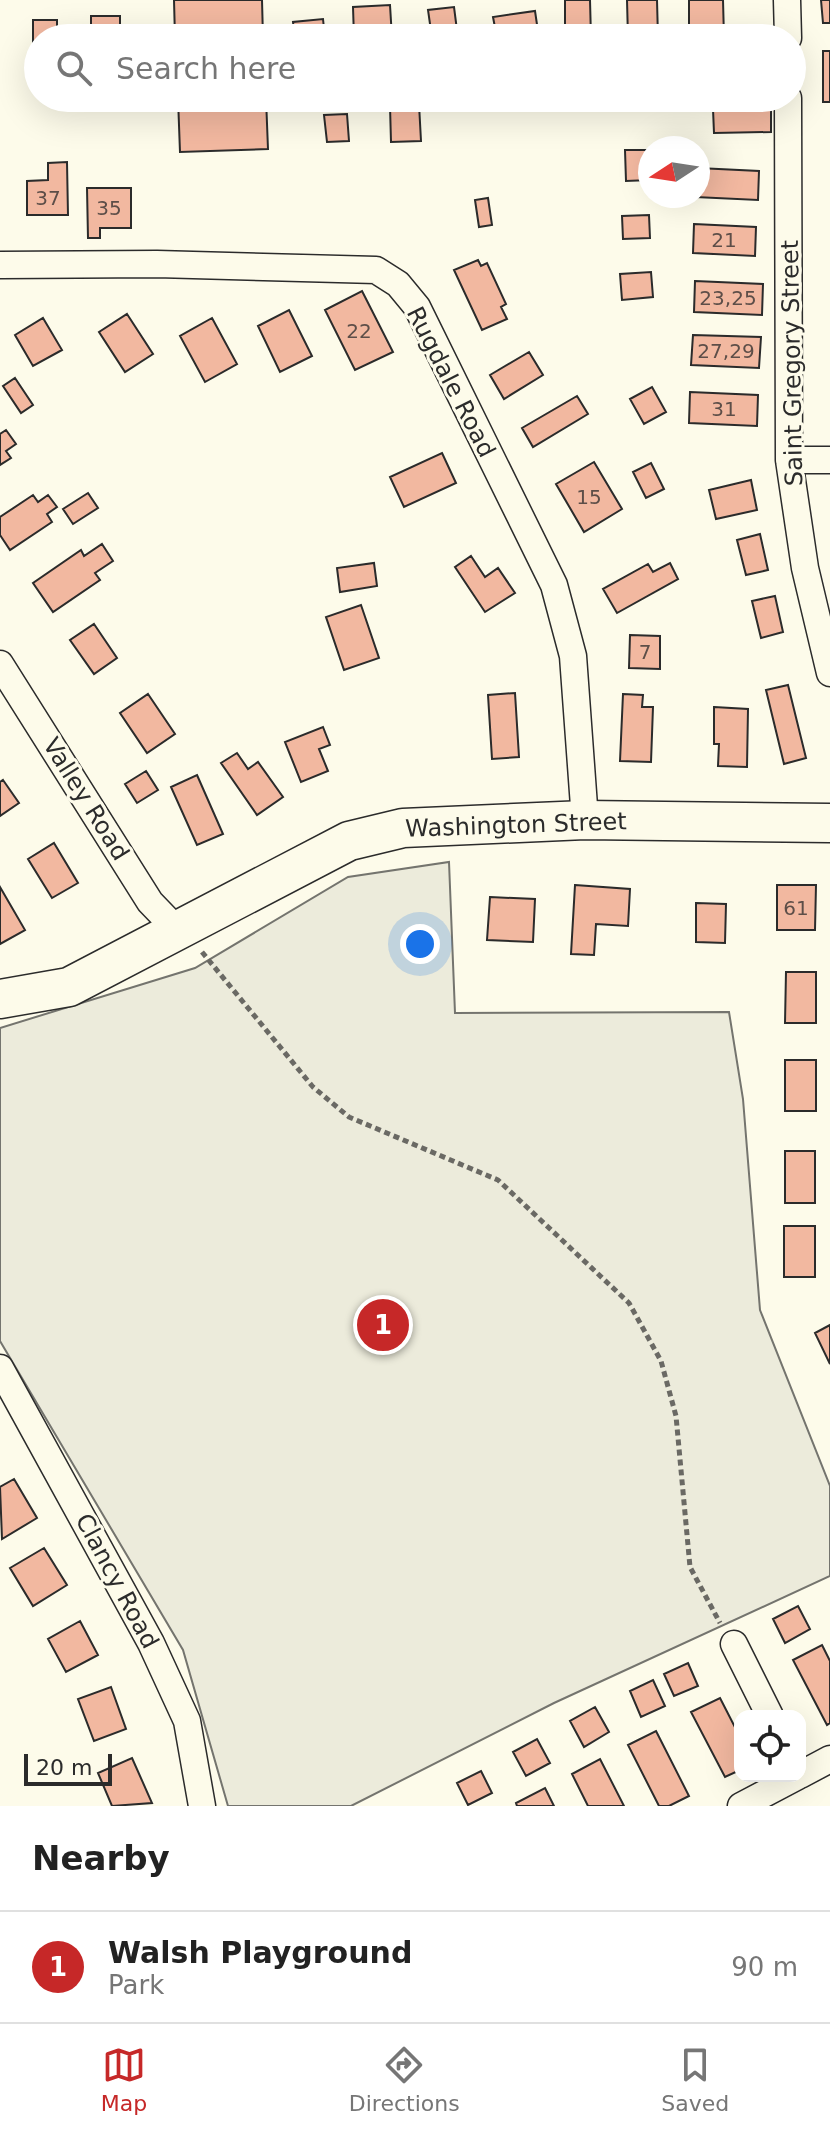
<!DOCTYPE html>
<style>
body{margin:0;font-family:"DejaVu Sans",sans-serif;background:#f2f2f2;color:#222}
.controls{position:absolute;right:24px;bottom:24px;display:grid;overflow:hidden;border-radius:16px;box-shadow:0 8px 32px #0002}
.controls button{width:72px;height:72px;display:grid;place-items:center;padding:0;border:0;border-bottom:2px solid #e0e0e0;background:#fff;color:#222;font:40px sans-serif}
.compass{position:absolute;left:638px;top:136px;width:72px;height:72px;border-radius:50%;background:#fff;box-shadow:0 8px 32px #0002;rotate:258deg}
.scale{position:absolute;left:24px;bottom:20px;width:88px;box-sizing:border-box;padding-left:8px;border:4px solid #2b2b2b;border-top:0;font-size:22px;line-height:28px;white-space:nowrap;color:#2b2b2b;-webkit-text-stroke:6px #fdfbea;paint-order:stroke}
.you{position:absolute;left:420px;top:944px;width:28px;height:28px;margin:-20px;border:6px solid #fff;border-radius:50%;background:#1a73e8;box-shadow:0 0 0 12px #1a73e833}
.badge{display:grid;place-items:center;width:52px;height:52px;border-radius:50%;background:#c62828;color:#fff;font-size:26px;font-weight:700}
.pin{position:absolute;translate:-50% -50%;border:4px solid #fff;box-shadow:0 2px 8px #0006}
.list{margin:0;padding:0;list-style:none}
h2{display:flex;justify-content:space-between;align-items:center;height:104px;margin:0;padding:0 32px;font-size:34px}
h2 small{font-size:26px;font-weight:400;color:#767676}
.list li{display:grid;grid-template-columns:52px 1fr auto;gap:24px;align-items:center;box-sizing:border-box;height:112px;padding:0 32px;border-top:2px solid #e0e0e0}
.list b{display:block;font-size:30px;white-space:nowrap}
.list p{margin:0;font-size:26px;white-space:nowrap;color:#767676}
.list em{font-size:26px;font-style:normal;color:#767676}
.icon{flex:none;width:44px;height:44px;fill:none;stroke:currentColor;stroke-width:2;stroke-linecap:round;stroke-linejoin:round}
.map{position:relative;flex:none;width:830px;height:1806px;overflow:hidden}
.search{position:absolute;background:#fff;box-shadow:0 8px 32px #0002;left:24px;right:24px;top:24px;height:88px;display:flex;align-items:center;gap:20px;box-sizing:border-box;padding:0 28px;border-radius:44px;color:#767676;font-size:30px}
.sheet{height:216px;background:#fff}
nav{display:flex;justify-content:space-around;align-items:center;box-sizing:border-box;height:112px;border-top:2px solid #e0e0e0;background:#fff;font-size:22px;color:#767676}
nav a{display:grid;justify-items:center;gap:4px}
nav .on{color:#c62828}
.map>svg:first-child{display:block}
.green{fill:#ecebdb;stroke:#74746e;stroke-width:2}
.building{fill:#f2b8a0;stroke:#2b2b2b;stroke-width:2}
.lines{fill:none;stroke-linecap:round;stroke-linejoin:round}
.street-casing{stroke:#2b2b2b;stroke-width:29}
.secondary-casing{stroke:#2b2b2b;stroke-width:41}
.path{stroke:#6a6964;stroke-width:5;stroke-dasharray:6 4;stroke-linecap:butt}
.street{stroke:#fdfbea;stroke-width:26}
.secondary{stroke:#fdfbea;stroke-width:38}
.labels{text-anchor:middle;stroke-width:6;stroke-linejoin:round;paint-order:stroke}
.number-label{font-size:20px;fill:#5d4e48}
.street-label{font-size:24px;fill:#2b2b2b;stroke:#fdfbea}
</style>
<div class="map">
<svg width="830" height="1806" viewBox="0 0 830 1806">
<rect width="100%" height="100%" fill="#fdfbea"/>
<path class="green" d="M449 862 455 1013 729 1012 743 1099 760 1310 830 1486V1576L554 1703 351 1806H228L183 1650 0 1341V1028L195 968 348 877Z"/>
<path class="building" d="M174 0H262L263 38H175Z
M565 0H590L591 38H565Z
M627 0H657L658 38H628Z
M689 0H723L724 38H689Z
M821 0H830V23H823Z
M390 5 392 38H354L353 7Z
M454 7 458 38H432L428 10Z
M535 11 539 38H497L493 17Z
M91 16H120V38H91Z
M323 19 325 38H295L293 22Z
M33 20H57V38H38V76H33Z
M823 51H830V102H823Z
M178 98H266L268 149 180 152Z
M419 104 421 141 391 142 390 106Z
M713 109H771V132L714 133Z
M347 114 349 141 327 142 324 115Z
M625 150H650V180L626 181Z
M67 162 68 215H27V181L48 180V163Z
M698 168 759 171 758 200 695 197 698 196Z
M87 188H131V228H100V238H88Z
M488 198 492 225 479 227 475 200Z
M649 215 650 238 623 239 622 216Z
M694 224 756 227 755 256 693 253Z
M478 260 481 266 487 263 506 304 501 307 507 319 482 330 454 270Z
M651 272 653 297 622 300 620 274Z
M695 281 763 284 762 315 694 312Z
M362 291 393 352 355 370 325 310Z
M289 310 312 356 280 372 258 326Z
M127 314 153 354 125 372 99 332Z
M43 318 62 350 33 366 15 335Z
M212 318 237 364 205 382 180 336Z
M693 335 761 337 759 368 691 365Z
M529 352 543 375 504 399 490 375Z
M15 378 33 405 21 413 3 386Z
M652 387 666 412 644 424 630 399Z
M690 392 758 395 757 426 689 423Z
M577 396 588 414 533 447 522 428Z
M6 430 16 444 6 451 11 458 0 465V434Z
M442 453 456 483 404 507 390 477Z
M594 462 622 509 584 532 556 484Z
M651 463 664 489 646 498 633 472Z
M751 480 757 510 716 519 709 490Z
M88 493 98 508 73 524 63 509Z
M33 495 38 502 48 495 57 507 47 514 52 522 10 550 0 535V517Z
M760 534 768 570 746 575 737 540Z
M102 544 113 561 95 573 100 580 53 612 33 583 81 550 84 556Z
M471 556 485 577 498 568 515 593 485 612 455 567Z
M374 563 377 586 340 592 337 568Z
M670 563 678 579 617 613 603 589 648 564 653 572Z
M775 596 783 632 761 638 752 601Z
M361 605 379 658 344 670 326 617Z
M94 624 117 658 94 674 70 640Z
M630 635 660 636V669L629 668Z
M788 685 806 758 784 764 766 690Z
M515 693 519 757 492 759 488 695Z
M148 694 175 734 147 753 120 713Z
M623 694 643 695 642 707H653L651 762 620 761Z
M714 707 748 709 747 767 718 766 719 744H714Z
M323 727 330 745 319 749 328 771 301 782 285 742Z
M237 753 248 769 258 762 283 797 257 815 221 763Z
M146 771 158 790 137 803 125 784Z
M197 775 223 834 197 845 171 787Z
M3 780 19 803 0 816V782Z
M54 843 78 883 52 898 28 859Z
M575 885 630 889 628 926 596 924 594 955 571 954Z
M777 885H816L815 930H777Z
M0 887 25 930 0 944Z
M490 897 535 899 533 942 487 940Z
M696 903 726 904 725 943 696 942Z
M786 972H816V1023H785Z
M785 1060H816V1111H785Z
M785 1151H815V1203H785Z
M784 1226H815V1277H784Z
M830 1325V1364L815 1333Z
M14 1479 37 1518 2 1539 0 1487Z
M44 1548 67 1585 33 1606 10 1568Z
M798 1606 810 1629 785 1643 773 1619Z
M80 1621 98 1655 66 1672 48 1639Z
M822 1645 830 1661V1723L827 1725 793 1660Z
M688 1663 698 1686 674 1696 664 1674Z
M653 1680 665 1706 641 1717 630 1691Z
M111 1687 126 1729 94 1741 78 1699Z
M720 1698 740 1737V1770L725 1777 691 1712Z
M595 1707 609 1732 584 1747 570 1721Z
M656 1731 689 1796 669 1806H659L628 1745Z
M537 1739 550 1763 526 1776 513 1752Z
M132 1758 152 1803 112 1806 98 1773Z
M600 1759 624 1806H588L572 1774Z
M481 1771 492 1793 468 1805 457 1783Z
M545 1788 554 1806H517L516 1803Z"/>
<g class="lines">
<defs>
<path id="street" d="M787 0 788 38
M788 98 789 460 805 568 830 673
M0 265 157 264 376 270 398 284 417 307 554 585 573 656 585 820
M789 460H830
M0 664 150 902 177 930
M0 1368 151 1643 187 1721 202 1806
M734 1644 770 1716
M800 1775 830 1759
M741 1806 798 1776"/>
<path id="secondary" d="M0 999 69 987 349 841 403 828 585 820 830 823"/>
</defs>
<use href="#street" class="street-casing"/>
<use href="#secondary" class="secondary-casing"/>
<path class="path" d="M202 952 313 1087 349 1117 498 1180 629 1303 661 1361 676 1416 690 1567 720 1623"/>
<use href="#street" class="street"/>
<use href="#secondary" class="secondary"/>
</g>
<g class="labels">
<g class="number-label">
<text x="48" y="205">37</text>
<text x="109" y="215">35</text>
<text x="724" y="247">21</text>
<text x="728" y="305">23,25</text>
<text x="359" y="338">22</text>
<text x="726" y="358">27,29</text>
<text x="724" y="416">31</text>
<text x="589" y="504">15</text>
<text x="645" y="659">7</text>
<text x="796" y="915">61</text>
</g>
<g class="street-label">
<text transform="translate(792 363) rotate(-91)" y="8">Saint Gregory Street</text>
<text transform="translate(451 382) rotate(63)" y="8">Rugdale Road</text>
<text transform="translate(86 799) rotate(58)" y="8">Valley Road</text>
<text transform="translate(516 825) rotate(-2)" y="8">Washington Street</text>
<text transform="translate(117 1581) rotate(62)" y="8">Clancy Road</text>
</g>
</g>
</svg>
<div class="controls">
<button><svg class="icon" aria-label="locate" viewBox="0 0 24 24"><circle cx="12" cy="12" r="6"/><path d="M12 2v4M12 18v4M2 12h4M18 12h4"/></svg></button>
</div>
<svg class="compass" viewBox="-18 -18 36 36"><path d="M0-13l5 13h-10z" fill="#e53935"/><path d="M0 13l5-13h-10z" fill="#767676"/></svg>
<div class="scale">20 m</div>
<div class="you"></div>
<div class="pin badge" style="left:383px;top:1325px">1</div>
<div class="search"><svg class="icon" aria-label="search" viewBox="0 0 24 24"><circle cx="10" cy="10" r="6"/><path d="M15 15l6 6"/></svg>Search here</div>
</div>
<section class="sheet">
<h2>Nearby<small></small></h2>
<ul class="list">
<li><span class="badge">1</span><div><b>Walsh Playground</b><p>Park</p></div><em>90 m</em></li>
</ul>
</section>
<nav>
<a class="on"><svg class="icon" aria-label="map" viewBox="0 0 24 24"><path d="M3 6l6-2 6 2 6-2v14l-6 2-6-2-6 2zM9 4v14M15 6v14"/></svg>Map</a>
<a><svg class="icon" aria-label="directions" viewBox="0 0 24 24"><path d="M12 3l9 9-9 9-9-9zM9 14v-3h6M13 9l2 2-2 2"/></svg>Directions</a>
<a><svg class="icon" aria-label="saved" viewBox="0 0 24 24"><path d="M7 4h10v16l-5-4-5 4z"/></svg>Saved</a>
</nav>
